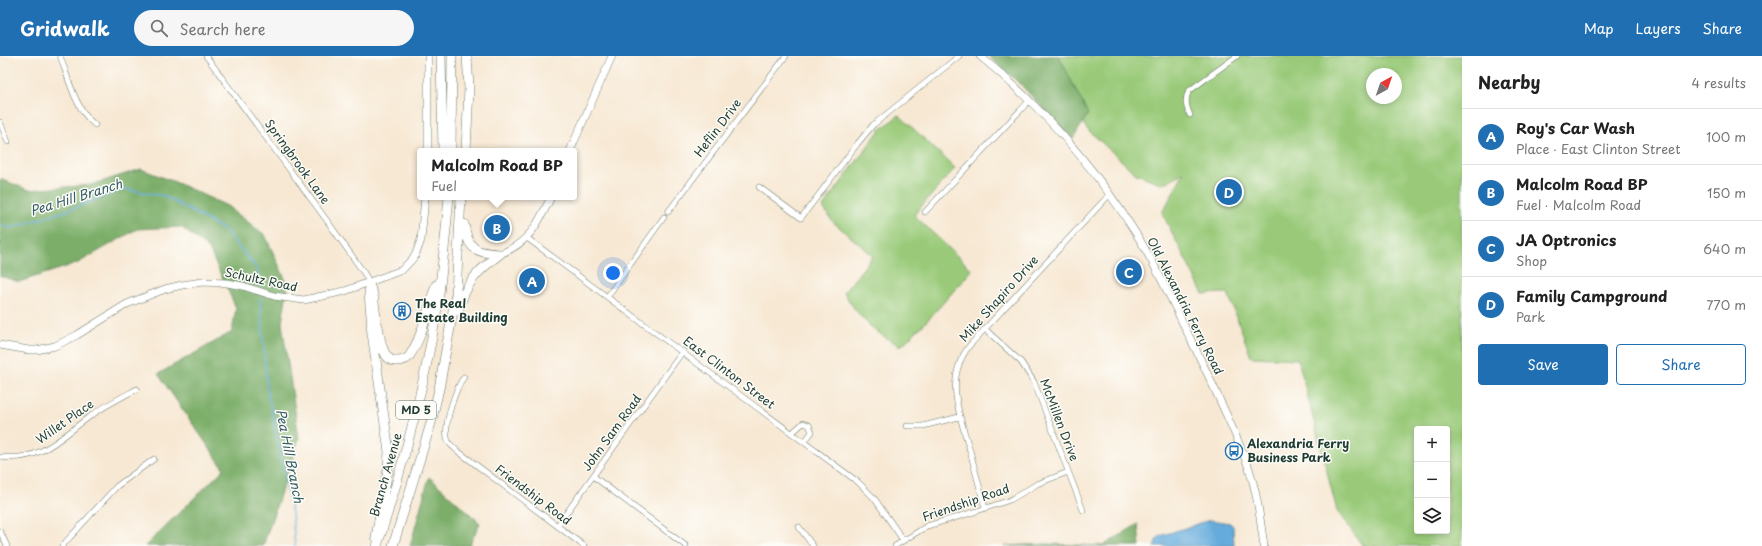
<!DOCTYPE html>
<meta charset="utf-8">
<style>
body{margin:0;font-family:"Playpen Sans",sans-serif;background:#f6f6f6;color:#222}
.controls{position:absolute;right:12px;bottom:12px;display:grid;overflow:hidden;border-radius:4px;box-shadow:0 2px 6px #0003}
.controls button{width:36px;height:36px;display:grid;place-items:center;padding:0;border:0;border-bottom:1px solid #e0e0e0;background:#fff;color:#222;font:20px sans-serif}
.compass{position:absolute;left:1366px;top:12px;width:36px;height:36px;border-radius:50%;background:#fff;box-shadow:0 2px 6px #0003;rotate:40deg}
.you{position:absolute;left:613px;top:217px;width:14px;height:14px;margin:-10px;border:3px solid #fff;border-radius:50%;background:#1a73e8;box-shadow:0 0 0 6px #1a73e833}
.badge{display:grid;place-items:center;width:26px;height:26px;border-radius:50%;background:#1f6fb2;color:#fff;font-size:13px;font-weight:700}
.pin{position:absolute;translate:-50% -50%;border:2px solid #fff;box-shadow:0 1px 4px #0006}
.popup{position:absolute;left:417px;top:92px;width:160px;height:52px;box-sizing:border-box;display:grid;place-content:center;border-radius:4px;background:#fff;filter:drop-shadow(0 1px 3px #0005);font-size:13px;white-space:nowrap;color:#767676}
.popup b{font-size:15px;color:#222}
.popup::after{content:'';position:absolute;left:50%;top:100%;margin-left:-8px;border:8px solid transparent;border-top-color:#fff}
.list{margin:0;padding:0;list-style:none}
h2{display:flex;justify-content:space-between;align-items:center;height:52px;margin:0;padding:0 16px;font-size:17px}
h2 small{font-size:13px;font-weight:400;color:#767676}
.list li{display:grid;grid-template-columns:26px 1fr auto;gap:12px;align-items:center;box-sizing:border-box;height:56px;padding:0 16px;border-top:1px solid #e0e0e0}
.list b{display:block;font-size:15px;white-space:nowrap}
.list p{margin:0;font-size:13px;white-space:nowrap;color:#767676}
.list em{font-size:13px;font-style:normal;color:#767676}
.actions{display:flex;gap:8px;padding:12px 16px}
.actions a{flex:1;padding:9px 0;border:1px solid #1f6fb2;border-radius:4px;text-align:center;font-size:14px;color:#1f6fb2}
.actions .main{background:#1f6fb2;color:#fff}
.icon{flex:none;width:22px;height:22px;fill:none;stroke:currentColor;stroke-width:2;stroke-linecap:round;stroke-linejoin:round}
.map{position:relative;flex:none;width:1462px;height:490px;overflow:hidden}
header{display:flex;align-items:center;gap:24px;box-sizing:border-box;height:56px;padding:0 20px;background:#1f6fb2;color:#fff}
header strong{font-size:19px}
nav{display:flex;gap:22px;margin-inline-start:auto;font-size:14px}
.search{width:280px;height:36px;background:#f6f6f6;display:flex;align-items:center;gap:10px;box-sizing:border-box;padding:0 14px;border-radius:22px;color:#767676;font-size:15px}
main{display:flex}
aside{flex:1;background:#fff}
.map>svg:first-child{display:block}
.green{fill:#9aca79;stroke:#5c8456;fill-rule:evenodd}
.forest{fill:#7bae69;stroke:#4d764e}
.water{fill:#65acdc;stroke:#427488}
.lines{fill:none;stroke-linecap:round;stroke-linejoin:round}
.stream{stroke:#65acdc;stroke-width:1.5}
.street-casing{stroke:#6b796c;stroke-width:6}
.secondary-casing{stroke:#6b796c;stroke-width:8}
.highway-casing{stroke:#6b796c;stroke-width:10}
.street{stroke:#fff;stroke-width:5}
.secondary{stroke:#fff;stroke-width:7}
.highway{stroke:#fff;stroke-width:9}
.labels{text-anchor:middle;stroke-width:3;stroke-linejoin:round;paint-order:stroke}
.shield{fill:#fdfcf7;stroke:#62766e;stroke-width:1}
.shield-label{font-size:11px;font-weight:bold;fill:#1f3d34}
.street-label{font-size:12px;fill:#1f3d34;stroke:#fdfcf7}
.poi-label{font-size:12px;font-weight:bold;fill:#1f3d34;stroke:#fdfcf7;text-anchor:start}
.water-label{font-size:13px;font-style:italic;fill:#345e66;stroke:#fdfcf7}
</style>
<header>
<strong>Gridwalk</strong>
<div class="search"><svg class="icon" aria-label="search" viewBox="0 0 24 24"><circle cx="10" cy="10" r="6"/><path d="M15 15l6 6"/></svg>Search here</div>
<nav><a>Map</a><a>Layers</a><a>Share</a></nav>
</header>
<main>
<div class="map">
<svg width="1462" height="490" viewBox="0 0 1462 490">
<rect width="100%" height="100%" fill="#fdfcf7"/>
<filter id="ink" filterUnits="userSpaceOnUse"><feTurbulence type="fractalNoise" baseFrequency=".025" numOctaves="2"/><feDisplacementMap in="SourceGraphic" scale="8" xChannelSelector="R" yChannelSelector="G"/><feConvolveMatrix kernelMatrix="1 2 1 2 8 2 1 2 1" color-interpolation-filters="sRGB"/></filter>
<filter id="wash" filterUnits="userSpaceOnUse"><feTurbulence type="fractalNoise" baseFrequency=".012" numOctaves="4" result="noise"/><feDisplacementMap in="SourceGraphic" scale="16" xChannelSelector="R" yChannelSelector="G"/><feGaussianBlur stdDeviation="0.9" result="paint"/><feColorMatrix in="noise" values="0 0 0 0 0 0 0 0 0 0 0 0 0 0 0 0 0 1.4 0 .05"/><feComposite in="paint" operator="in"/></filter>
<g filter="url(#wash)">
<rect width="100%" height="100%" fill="#f7e8d3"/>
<path class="green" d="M1049 0H1462V490H1363L1337 455 1298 303 1251 301 1228 237 1203 238 1162 157 1184 116 1163 128 1136 118 1086 72ZM1372 18H1396V42H1372ZM1417 373H1447V475H1417Z
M899 59 955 112 914 159 972 214 927 265 901 290C876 278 857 261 844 236L873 200 832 165 823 151 879 75Z"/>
<path class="forest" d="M988 0H1059L1088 58 1073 83 1019 27Z
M141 113 175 126 227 150 265 179 288 229 282 267 299 382 263 490H145L224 413 158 318 232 276 236 252 209 193 181 171 137 173 78 207 19 226 0 220V123L29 134 91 129Z
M429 421 480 467 469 490H410Z
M1138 468 1140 490H1005L1047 488 1103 490Z"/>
<path class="water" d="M1210 464 1230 467 1233 470 1234 490H1154L1157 483 1160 480Z"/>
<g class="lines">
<path class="stream" d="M0 169 10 172 66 155 124 133 164 140 225 174 258 214 259 230
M260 242 267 333 292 458 295 490"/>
</g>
</g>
<g filter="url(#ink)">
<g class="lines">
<defs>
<path id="street" d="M60 0C69 23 75 53 95 69
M206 0 328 166 364 217 369 226
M1190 59C1186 51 1184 43 1189 35L1237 0
M0 66 8 86
M759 131 801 162 858 87 873 69 959 0
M668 156 786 0
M925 156 1030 44
M527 182 858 426 874 442 903 484
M607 241 664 161
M985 273 1021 306 1034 326 1083 454
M464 321C456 331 442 371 448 385 450 389 455 393 459 396L584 490
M907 370H923L959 361
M792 377 803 367 809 369 812 376 804 386
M0 401C43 406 60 381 92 359 106 349 122 341 137 333
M593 420 686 490
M985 452C980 433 975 414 970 395 960 359 943 323 970 289L1110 138
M557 470 683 295
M799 471 813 490
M0 475 7 490
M62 490 117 430 154 403
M895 490 927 470 974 456 1010 444 1037 428 1068 416"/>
<path id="secondary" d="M428 0V95
M980 0C1041 50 1093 109 1135 176 1159 214 1176 254 1196 294 1214 331 1232 369 1247 407 1257 434 1260 462 1264 490
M570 95 612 0
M500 198C529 187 538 168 551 141
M369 226 374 238 378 270
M369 228 368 238 371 270
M0 289 29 294H37L55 290 77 279 127 248 165 233 182 229 202 226 227 227 243 230 274 240 304 244 345 235 402 214 415 200 421 184 425 141"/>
<path id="highway" d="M441 0 443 95
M451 95 452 0
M466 95 469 32 467 0
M464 168C468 193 475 197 500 198
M458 255C466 227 476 216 500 198
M371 270 389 396 388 414 376 481
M378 270C380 281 382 306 397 305 403 305 407 304 410 299 423 280 428 250 436 229
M377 490C401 416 422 341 435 264 442 224 445 182 449 141
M393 490 431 367 439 333 456 238 461 141"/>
</defs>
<use href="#street" class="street-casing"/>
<use href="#secondary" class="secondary-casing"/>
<use href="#highway" class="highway-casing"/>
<use href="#street" class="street"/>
<use href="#secondary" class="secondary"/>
<use href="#highway" class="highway"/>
</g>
</g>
<defs>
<symbol id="building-ring" viewBox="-11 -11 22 22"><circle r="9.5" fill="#fdfcf7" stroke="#1f6fb2" stroke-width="1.5"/><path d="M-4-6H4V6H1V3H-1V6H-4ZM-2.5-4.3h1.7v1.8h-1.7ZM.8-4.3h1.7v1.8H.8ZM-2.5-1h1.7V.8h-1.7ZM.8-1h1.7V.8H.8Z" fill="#1f6fb2"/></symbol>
<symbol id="bus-ring" viewBox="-11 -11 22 22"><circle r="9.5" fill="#fdfcf7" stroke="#1f6fb2" stroke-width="1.5"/><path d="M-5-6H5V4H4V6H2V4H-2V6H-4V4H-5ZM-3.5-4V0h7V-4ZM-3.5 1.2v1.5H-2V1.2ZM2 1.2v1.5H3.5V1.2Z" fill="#1f6fb2"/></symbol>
</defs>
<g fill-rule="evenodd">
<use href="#building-ring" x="392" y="245" width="20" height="20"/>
<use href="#bus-ring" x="1224" y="385" width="20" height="20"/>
</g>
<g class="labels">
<rect class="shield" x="396" y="345" width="40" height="18" rx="3"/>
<g class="shield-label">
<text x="416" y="358">MD 5</text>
</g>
<g class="street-label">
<text transform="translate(718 72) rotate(-53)" y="4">Heflin Drive</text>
<text transform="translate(297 106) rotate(54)" y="4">Springbrook Lane</text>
<text transform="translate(261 224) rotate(12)" y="4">Schultz Road</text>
<text transform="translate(999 243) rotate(-48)" y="4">Mike Shapiro Drive</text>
<text transform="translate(1185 250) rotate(63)" y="4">Old Alexandria Ferry Road</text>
<text transform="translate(729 317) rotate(37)" y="4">East Clinton Street</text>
<text transform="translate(1059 364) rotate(69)" y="4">McMillen Drive</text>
<text transform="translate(65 366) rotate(-35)" y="4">Willet Place</text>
<text transform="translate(612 377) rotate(-54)" y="4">John Sam Road</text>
<text transform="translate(386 419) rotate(-74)" y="4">Branch Avenue</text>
<text transform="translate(533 439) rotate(37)" y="4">Friendship Road</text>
<text transform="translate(966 447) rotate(-19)" y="4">Friendship Road</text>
</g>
<g class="poi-label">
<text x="415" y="252">The Real<tspan x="415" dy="14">Estate Building</tspan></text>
<text x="1247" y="392">Alexandria Ferry<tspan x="1247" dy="14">Business Park</tspan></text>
</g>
<g class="water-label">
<text transform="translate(76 141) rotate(-17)" y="5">Pea Hill Branch</text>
<text transform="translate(290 400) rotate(79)" y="5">Pea Hill Branch</text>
</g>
</g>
</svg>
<div class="controls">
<button>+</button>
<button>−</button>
<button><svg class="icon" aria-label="layers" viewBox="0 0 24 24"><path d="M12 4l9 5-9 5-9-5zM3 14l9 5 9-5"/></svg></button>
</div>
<svg class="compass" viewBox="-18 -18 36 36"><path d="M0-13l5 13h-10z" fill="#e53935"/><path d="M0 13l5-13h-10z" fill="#767676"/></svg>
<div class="you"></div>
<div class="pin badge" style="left:532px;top:225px">A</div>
<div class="pin badge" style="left:497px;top:172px">B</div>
<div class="popup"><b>Malcolm Road BP</b>Fuel</div>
<div class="pin badge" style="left:1129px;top:216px">C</div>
<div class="pin badge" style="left:1229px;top:136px">D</div>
</div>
<aside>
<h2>Nearby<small>4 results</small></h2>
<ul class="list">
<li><span class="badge">A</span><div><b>Roy's Car Wash</b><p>Place · East Clinton Street</p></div><em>100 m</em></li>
<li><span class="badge">B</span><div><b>Malcolm Road BP</b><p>Fuel · Malcolm Road</p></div><em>150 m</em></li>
<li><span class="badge">C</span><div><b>JA Optronics</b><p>Shop</p></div><em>640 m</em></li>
<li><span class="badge">D</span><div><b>Family Campground</b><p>Park</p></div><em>770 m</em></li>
</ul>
<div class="actions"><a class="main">Save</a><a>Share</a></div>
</aside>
</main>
